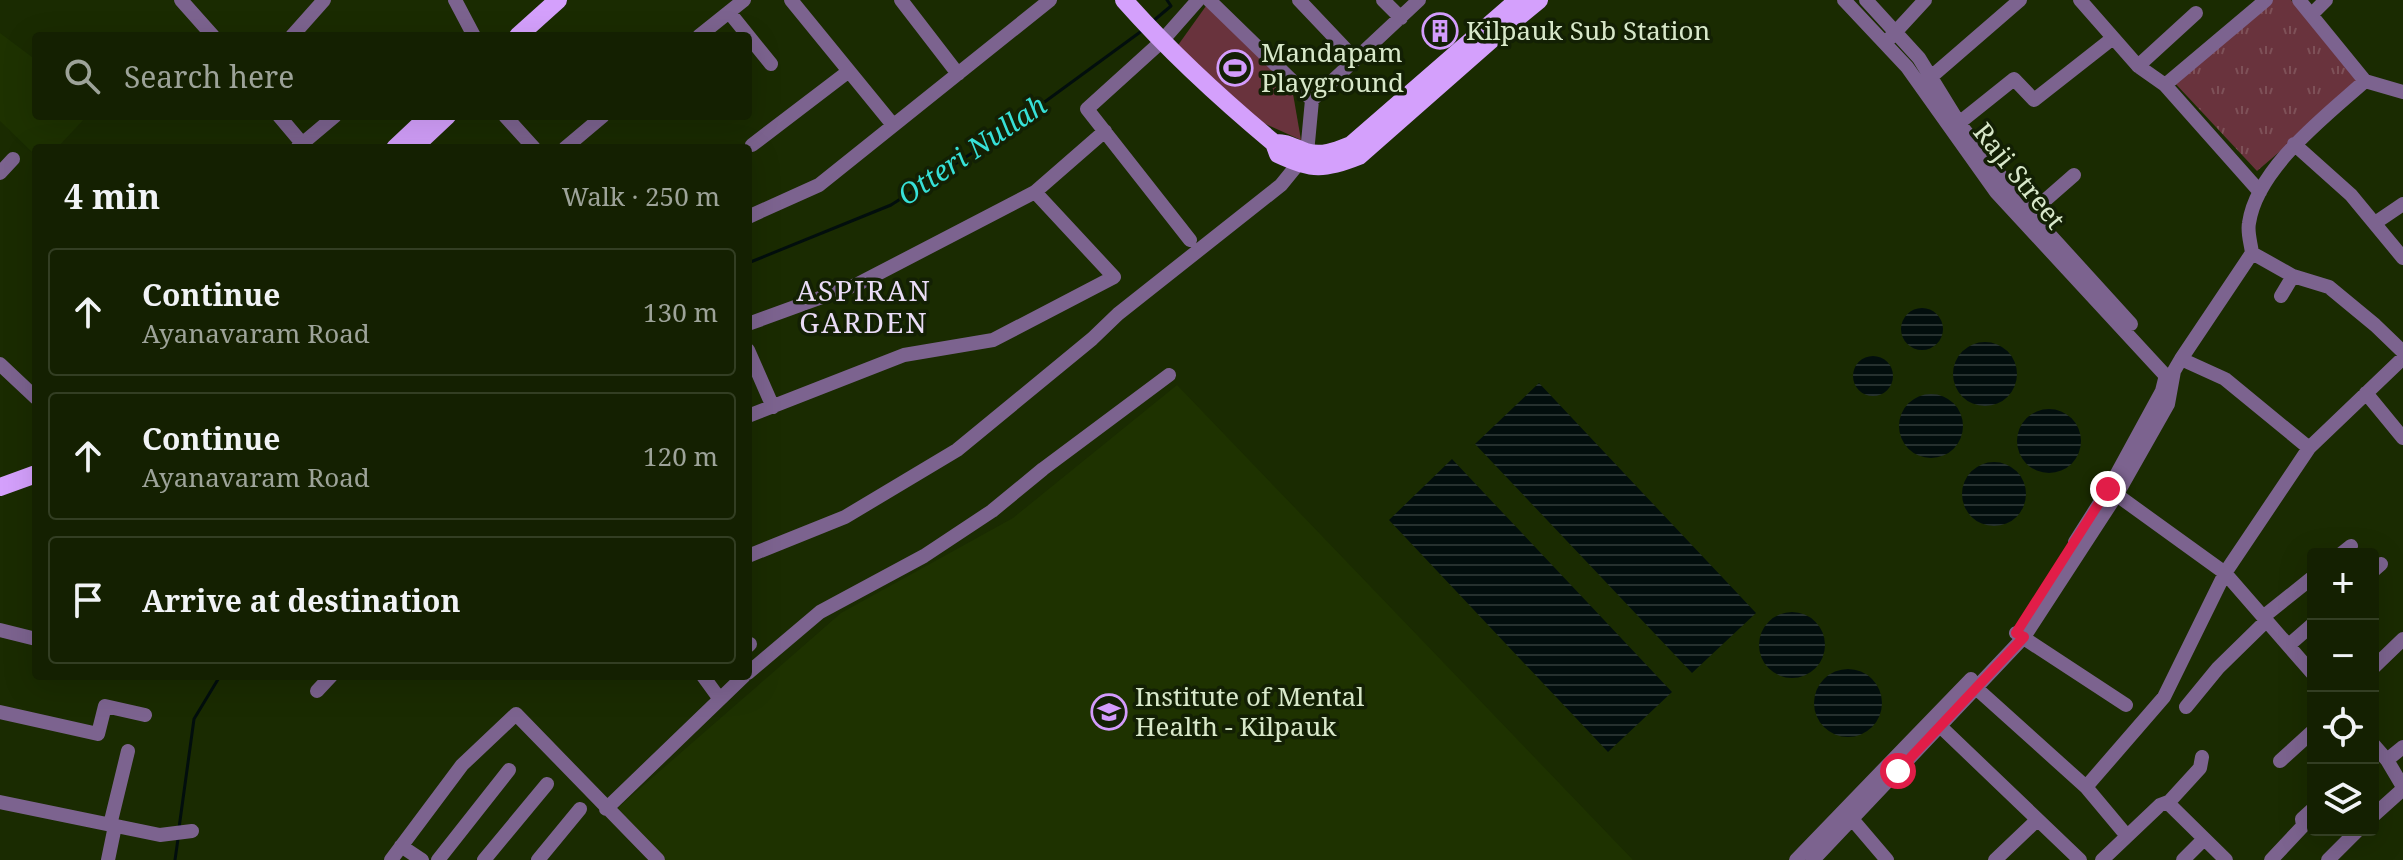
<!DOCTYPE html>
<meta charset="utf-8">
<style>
body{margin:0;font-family:"Noto Serif",serif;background:#1d280b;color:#f1f3f6}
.controls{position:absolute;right:24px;bottom:24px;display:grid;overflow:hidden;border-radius:8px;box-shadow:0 8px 32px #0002}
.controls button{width:72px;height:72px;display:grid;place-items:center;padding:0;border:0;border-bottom:2px solid #333e23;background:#142001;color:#f1f3f6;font:40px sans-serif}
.stop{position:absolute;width:24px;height:24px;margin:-18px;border:6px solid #e11d48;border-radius:50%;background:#fff}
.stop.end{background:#e11d48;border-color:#fff;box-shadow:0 2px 8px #0008}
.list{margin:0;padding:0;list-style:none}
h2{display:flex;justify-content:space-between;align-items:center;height:104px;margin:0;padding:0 32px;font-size:34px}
h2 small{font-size:26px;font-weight:400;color:#9da399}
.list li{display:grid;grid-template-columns:52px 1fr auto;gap:24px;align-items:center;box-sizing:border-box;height:128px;margin:0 16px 16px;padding:0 16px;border:2px solid #333e23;border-radius:8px}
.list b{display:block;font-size:30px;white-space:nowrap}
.list p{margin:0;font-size:26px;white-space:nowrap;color:#9da399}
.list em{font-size:26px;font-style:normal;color:#9da399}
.icon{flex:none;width:44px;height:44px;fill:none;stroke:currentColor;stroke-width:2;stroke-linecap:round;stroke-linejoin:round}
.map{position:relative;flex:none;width:2403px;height:860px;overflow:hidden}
.search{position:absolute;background:#142001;box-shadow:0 8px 32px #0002;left:32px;top:32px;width:720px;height:88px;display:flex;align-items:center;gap:20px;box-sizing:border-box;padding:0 28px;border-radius:8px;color:#9da399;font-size:30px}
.panel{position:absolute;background:#142001;box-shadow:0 8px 32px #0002;left:32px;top:144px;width:720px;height:536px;border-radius:8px}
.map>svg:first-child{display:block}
.built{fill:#1e3200}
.park{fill:url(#park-tufts)}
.pitch{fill:#69333d}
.water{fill:url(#water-rules)}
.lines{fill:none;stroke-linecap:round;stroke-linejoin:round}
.stream{stroke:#020e0d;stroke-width:3}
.minor{stroke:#7c638f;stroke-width:14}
.major{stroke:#d4a0fc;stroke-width:18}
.route{stroke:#e11d48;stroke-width:10}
.labels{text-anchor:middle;stroke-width:7;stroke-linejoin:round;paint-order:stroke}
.poi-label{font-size:26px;fill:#d8e8ca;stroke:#132004;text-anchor:start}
.street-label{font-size:26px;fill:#d8e8ca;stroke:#132004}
.water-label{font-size:28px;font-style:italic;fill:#37e1d8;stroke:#132004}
.neighbourhood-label{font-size:28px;letter-spacing:2px;fill:#eadcf7;stroke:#132004}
</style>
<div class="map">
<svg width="2403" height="860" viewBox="0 0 2403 860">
<defs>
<pattern id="park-tufts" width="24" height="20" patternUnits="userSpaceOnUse" patternTransform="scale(2)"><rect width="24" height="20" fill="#69333d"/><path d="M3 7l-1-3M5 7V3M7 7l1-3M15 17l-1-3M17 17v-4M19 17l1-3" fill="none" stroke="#7e5158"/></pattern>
<pattern id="water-rules" width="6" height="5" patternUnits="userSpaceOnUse" patternTransform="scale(2)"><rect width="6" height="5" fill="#020e0d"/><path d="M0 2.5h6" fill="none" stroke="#26312f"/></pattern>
</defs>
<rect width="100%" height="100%" fill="#1a2b01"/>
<path class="built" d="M0 33 36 60V116H87L57 148H36V156L0 121Z
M1177 385 1633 860H664L614 811 841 613 1013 518Z"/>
<path class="park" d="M2272 0H2291L2361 82 2257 171 2173 81Z"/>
<path class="pitch" d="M1206 6 1292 88 1301 140 1259 121 1176 48Z"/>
<path class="water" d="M1901 329a21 21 0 1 1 42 0a21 21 0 1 1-42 0Z
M1953 374a32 32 0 1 1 64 0a32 32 0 1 1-64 0Z
M1853 376a20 20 0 1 1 40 0a20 20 0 1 1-40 0Z
M1539 383 1756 613 1692 673 1475 444Z
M1899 426a32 32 0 1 1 64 0a32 32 0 1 1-64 0Z
M2017 441a32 32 0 1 1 64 0a32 32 0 1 1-64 0Z
M1452 459 1672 692 1608 752 1389 520Z
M1962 494a32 32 0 1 1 64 0a32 32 0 1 1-64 0Z
M1759 645a33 33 0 1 1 66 0a33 33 0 1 1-66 0Z
M1814 703a34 34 0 1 1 68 0a34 34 0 1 1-68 0Z"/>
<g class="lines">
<path class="stream" d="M1152 22 1171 6 1167 0
M748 263 891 205 994 139 1143 30
M179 828 194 719 220 676
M175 860 178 839"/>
<path class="minor" d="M181 0 213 36
M455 0 474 36
M791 0 893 125
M901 0 958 74
M1209 0 1312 100
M1299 0 1355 59
M1383 0 1401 18
M1844 0 1907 67 1996 192 2165 375
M1866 0 1919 58 1959 123 2030 213 2131 324
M2080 0 2138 66 2165 85 2260 192
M2299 0 2365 81
M729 12 771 64
M2312 14 2326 0
M292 36 324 0
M699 36 744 0
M1890 38 1925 0
M2138 66 2196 13
M1931 77 2020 0
M2165 85 2266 0
M279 116 306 148
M505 116 534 148
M1959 123 2014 79 2034 100 2113 38
M2294 144 2351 195 2403 258
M752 145 849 71
M297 148 335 116
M565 148 603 116
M0 173 13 159
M748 217 819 185 1050 0
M2026 217 2074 175
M2375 223 2403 204
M1190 240 1087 109 1161 42 1198 0
M2252 253 2293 276 2329 287 2375 325 2403 352
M2281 296 2293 276
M748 324 858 284 1035 192 1105 131
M748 350 773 407
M2181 359 2225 379 2309 448
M0 364 36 398
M2366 393 2403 438
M748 416 904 355 993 340 1114 277 1035 192
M2110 490 2225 573 2313 674
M2075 542 2108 490 2162 391 2165 379
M2341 554 2351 546
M748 556 845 517 957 450 1092 339 1118 314 1281 185 1307 153 1312 100 1419 0
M2373 571 2381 564
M2263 617 2313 577
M0 630 36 639
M2016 633 2126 705
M2289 645 2313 624
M748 646 750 644
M2373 668 2403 639
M748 673 820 612 924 556 992 511 1043 469 1169 375
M703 676 719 698
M1976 688 2086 787 2127 836
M317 691 331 676
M2186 707 2218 668 2266 621
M0 712 98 734 105 706 145 715
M1941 727 2080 860
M2373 744 2387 760 2403 787
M2202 757 2200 768 2168 803 2226 860
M2387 760 2403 747
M2280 761 2313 731
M2086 787 2164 697 2225 573 2309 448 2403 358
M0 802 160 835 192 831
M606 809 744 676
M2373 816 2403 789
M1852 819 1887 860
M110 825 128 751
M401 846 422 860
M108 860 115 826
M391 860 462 765 516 714 658 860
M438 860 509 770
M484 860 547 784
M538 860 580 809
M1796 860 1971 679
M1813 860 2024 637 2117 494 2168 404 2174 371 2181 359 2252 253C2251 244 2247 232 2249 223 2257 168 2326 116 2365 81L2403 92
M1995 860 2037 820
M2102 860 2160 805 2168 802
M2183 860 2203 840
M2271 860 2303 826 2302 819 2313 809
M2328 860 2358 830"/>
<path class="major" d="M1124 0C1170 52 1220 98 1274 143L1278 154C1312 170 1324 170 1359 156L1500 32 1539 0
M518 36 558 0
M1274 143C1287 142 1294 148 1306 152 1322 157 1336 151 1351 145L1518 0
M395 148 429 116
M413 148 447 116
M0 487 36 474"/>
</g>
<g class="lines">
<path class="route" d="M1898 771 2024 637 2016 633 2108 489"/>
</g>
<defs>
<symbol id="building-ring" viewBox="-11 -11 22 22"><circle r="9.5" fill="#132004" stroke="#d39cfc" stroke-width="1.5"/><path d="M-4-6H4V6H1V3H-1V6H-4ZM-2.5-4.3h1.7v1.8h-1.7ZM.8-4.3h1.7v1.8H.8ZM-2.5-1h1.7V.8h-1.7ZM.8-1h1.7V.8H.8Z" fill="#d39cfc"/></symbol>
<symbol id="stadium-ring" viewBox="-11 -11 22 22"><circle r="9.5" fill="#132004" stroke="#d39cfc" stroke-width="1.5"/><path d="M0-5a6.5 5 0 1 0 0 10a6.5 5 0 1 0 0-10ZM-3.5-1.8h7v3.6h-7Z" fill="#d39cfc"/></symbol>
<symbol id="university-ring" viewBox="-11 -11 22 22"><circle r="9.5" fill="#132004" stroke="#d39cfc" stroke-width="1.5"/><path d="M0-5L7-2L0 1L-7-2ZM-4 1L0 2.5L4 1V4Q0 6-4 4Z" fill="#d39cfc"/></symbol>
</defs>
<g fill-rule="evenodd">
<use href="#building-ring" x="1420" y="11" width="40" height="40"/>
<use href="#stadium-ring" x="1215" y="48" width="40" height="40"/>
<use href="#university-ring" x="1089" y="692" width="40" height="40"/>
</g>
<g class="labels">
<g class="poi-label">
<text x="1466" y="40">Kilpauk Sub Station</text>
<text x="1261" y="62">Mandapam<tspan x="1261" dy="30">Playground</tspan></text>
<text x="1135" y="706">Institute of Mental<tspan x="1135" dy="30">Health - Kilpauk</tspan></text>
</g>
<g class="street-label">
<text transform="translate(2019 176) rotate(51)" y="9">Raji Street</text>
</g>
<g class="water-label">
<text transform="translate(972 150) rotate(-34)" y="10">Otteri Nullah</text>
</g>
<g class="neighbourhood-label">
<text x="864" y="301">ASPIRAN<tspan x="864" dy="32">GARDEN</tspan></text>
</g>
</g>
</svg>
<div class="controls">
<button>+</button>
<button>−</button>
<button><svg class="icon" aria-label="locate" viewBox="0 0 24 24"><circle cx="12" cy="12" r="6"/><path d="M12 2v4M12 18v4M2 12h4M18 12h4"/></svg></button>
<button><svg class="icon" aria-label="layers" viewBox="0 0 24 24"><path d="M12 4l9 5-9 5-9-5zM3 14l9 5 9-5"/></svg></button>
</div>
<div class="stop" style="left:1898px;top:771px"></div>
<div class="stop end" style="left:2108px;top:489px"></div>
<div class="search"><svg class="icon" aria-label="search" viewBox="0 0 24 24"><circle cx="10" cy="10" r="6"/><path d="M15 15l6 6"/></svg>Search here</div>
<section class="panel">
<h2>4 min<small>Walk · 250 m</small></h2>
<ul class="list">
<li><svg class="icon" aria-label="ahead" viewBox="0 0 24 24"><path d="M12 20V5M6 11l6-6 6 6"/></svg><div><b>Continue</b><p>Ayanavaram Road</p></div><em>130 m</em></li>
<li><svg class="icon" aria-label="ahead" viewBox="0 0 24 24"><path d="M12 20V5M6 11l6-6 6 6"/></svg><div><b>Continue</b><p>Ayanavaram Road</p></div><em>120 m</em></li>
<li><svg class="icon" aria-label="arrive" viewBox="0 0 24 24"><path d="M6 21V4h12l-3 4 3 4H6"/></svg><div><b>Arrive at destination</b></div></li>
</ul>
</section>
</div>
